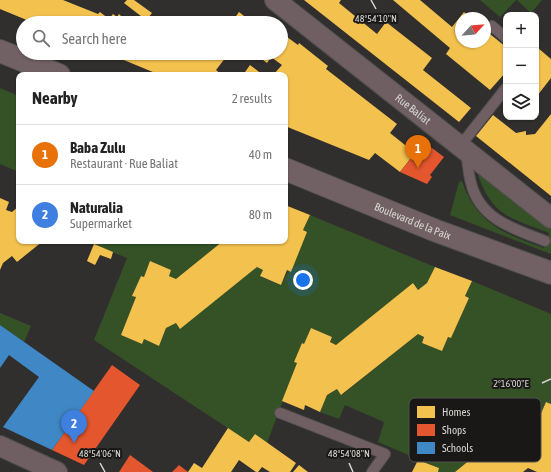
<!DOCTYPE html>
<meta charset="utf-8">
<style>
body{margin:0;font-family:"Asap Condensed",sans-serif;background:#f6f6f6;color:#222}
.controls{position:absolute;right:12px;top:12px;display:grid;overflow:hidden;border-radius:8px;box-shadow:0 1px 3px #0004}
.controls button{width:36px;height:36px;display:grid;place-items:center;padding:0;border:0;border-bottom:1px solid #e0e0e0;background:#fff;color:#222;font:20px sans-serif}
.compass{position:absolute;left:455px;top:12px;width:36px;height:36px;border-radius:50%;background:#fff;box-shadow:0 1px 3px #0004;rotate:64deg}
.you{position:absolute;left:303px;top:280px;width:14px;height:14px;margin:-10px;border:3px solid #fff;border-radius:50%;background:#1a73e8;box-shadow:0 0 0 6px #1a73e833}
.badge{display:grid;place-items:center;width:26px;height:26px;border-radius:50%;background:#ea580c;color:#fff;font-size:13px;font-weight:700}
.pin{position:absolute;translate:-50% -33px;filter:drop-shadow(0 1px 2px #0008)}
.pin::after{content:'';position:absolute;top:21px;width:14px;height:12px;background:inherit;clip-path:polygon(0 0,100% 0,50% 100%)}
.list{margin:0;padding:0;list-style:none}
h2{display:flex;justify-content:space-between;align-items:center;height:52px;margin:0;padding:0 16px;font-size:17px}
h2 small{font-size:13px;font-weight:400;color:#767676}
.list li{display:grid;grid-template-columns:26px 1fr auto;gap:12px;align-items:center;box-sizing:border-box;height:60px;padding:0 16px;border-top:1px solid #e0e0e0}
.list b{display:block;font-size:15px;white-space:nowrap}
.list p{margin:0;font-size:13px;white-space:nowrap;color:#767676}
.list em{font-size:13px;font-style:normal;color:#767676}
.icon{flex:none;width:22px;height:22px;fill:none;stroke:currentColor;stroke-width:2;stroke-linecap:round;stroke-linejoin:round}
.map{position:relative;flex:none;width:551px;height:472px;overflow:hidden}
.search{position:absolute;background:#fff;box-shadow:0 1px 3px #0004;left:16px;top:16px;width:272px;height:44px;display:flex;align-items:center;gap:10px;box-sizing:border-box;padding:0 14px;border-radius:22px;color:#767676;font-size:15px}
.panel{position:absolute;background:#fff;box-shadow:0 1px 3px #0004;left:16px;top:72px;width:272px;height:172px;border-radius:8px}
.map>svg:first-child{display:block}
.green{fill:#355227}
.homes{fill:#f2c14e}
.shops{fill:#e4572e}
.schools{fill:#3f88c5}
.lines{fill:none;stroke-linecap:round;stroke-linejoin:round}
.lane-casing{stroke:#4e4d4c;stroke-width:12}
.street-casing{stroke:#4e4d4c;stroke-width:22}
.secondary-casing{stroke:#4e4d4c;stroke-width:24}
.lane{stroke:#6f5f63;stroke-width:10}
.street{stroke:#6f5f63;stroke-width:20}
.secondary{stroke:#726164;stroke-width:22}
.ticks{fill:none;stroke:#d6d5d2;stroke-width:1.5}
.labels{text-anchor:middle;stroke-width:4;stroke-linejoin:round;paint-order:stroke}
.street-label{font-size:11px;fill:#d6d5d2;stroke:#191816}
.key{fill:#191816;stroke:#52514e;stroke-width:1}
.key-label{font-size:11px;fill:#d6d5d2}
.ticks-label{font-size:10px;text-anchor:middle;fill:#d6d5d2;stroke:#191816;stroke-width:4;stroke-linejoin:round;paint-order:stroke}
</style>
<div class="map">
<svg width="551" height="472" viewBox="0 0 551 472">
<rect width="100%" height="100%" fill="#312f2d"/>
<path class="green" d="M480 0H516L500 17Z
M517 0H542L531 13Z
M0 88 19 96V172L0 164Z
M482 174 551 228V254L450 215 459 182 462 181C476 223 504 234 544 248L549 233C511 218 493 217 478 175Z
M310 215 435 267 427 283 418 290 413 283 336 345 330 342 332 337 311 328 304 344 302 343 294 362 297 363 267 443 255 434 249 442 94 340 127 258 85 241H223L176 279 169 276 171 270 150 262 144 277 141 276 133 295 136 297 121 335 141 344 144 339 159 346 166 328 176 323 180 328 257 267 263 270 261 277 281 285 307 232 303 230Z
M472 281 551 314V404L546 402 539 418 527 421 524 416 455 472H438L439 468 378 442 384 422 345 405 339 419 320 412 327 395 337 389 342 395 418 334 424 337 422 343 442 351 448 337 451 338 469 298 465 296Z
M0 313 31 326 24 342 0 325Z"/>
<path class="homes" d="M0 0H63L98 14 100 12 109 19 113 14 117 17 119 14 123 18 121 21 124 23H34L0 9Z
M127 0H134L152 13 148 18 155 23H144L146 20 124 3Z
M304 0H341L339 3 377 34 386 22 432 58 423 70 471 108 459 122Z
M393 0H420L452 27 464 12 471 18H461V42H485V30L506 47V72L490 90 446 54 450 48Z
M239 12 253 23H231Z
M263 19 268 23H259Z
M281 29 285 32 283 34 298 45 299 43 328 66 326 69 397 124 390 133 415 153 400 172 375 153 369 160 285 126V75H273L282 65 271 57 267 63 254 53H281Z
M538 48 551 59V78L537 96 536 50Z
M107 53H221L226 57 216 70 222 75H160Z
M250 65 263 75H243Z
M551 114V196L476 136 493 115 516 133 526 131V135L535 134Z
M0 198 9 202 6 210 12 212 19 206V241H43L17 262 12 256 3 263 0 270Z
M285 205 310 215 303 230 307 232 291 272 287 270 281 285 260 276 263 270 257 267 180 329 176 323 166 328 159 346 144 339 142 344 121 335 136 297 132 296 141 276 144 277 150 261 171 270 169 276 176 279 223 241H285Z
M94 244 113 252 111 259 100 255 95 265 87 261Z
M435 267 472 281 465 296 469 298 451 338 448 337 442 351 422 343 424 337 418 334 341 395 337 389 327 395 320 412 305 405 304 410 282 401 297 363 294 362 302 343 304 344 311 328 332 337 330 342 336 345 413 283 418 290 427 283Z
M546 402 551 404V472H537L528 468 523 472H455L524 416 527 421 539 418Z
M228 428 249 442 255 434 296 463 290 472H270L262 467 258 472H256L239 460 231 472H188L194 463 202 468Z
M418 460 439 468 438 472H412Z
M299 465 308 472H293Z"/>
<path class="shops" d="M424 142 444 157 430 175 432 177 427 184 400 172Z
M112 365 140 385 84 465 52 450Z
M130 455 153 472H119Z
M179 465 188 472H172Z"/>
<path class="schools" d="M0 325 94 391 52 450 3 427 39 377 9 355 0 368Z"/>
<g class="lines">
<defs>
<path id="lane" d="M492 26 506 38
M460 146 506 88
M466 153C468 163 468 173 471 183 480 220 515 229 545 241
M280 413 385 454 372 472"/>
<g id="street">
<path id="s1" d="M275 0 551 218"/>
<path d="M0 446 57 472"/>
</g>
<g id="secondary">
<path d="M0 51 59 75"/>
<path id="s2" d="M285 169 434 230 551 273"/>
</g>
</defs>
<use href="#lane" class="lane-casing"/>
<use href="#street" class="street-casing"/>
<use href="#secondary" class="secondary-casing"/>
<use href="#lane" class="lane"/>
<use href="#street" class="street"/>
<use href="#secondary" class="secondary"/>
</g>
<path class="ticks" d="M371 0 376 9M542 383 551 379M100 463 105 472M349 463 353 472"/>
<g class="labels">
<g class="street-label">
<text dy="4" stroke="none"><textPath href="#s1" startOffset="176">Rue Baliat</textPath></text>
<text dy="4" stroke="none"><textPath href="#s2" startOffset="138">Boulevard de la Paix</textPath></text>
</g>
</g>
<rect x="409" y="398" width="132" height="64" rx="6" class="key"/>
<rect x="417" y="406" width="18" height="12" fill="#f2c14e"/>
<rect x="417" y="424" width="18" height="12" fill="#e4572e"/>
<rect x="417" y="442" width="18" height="12" fill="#3f88c5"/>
<g class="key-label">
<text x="442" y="416">Homes</text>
<text x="442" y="434">Shops</text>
<text x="442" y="452">Schools</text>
</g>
<g class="ticks-label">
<text x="376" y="22">48°54'10"N</text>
<text x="511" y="387">2°16'00"E</text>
<text x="100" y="457">48°54'06"N</text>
<text x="349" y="457">48°54'08"N</text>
</g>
</svg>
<div class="controls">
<button>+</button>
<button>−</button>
<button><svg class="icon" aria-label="layers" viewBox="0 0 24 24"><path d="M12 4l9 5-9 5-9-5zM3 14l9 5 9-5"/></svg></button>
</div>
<svg class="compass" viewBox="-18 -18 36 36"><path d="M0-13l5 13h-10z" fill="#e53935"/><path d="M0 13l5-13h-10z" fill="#767676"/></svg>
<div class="you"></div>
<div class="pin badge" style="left:418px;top:168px;background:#e8710a">1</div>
<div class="pin badge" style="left:74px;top:443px;background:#3f7fe0">2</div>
<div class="search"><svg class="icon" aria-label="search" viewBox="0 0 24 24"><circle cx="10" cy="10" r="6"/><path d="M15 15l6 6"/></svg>Search here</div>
<section class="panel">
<h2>Nearby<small>2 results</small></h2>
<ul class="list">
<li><span class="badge" style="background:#e8710a">1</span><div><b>Baba Zulu</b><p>Restaurant · Rue Baliat</p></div><em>40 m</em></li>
<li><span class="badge" style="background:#3f7fe0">2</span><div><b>Naturalia</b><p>Supermarket</p></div><em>80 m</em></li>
</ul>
</section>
</div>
